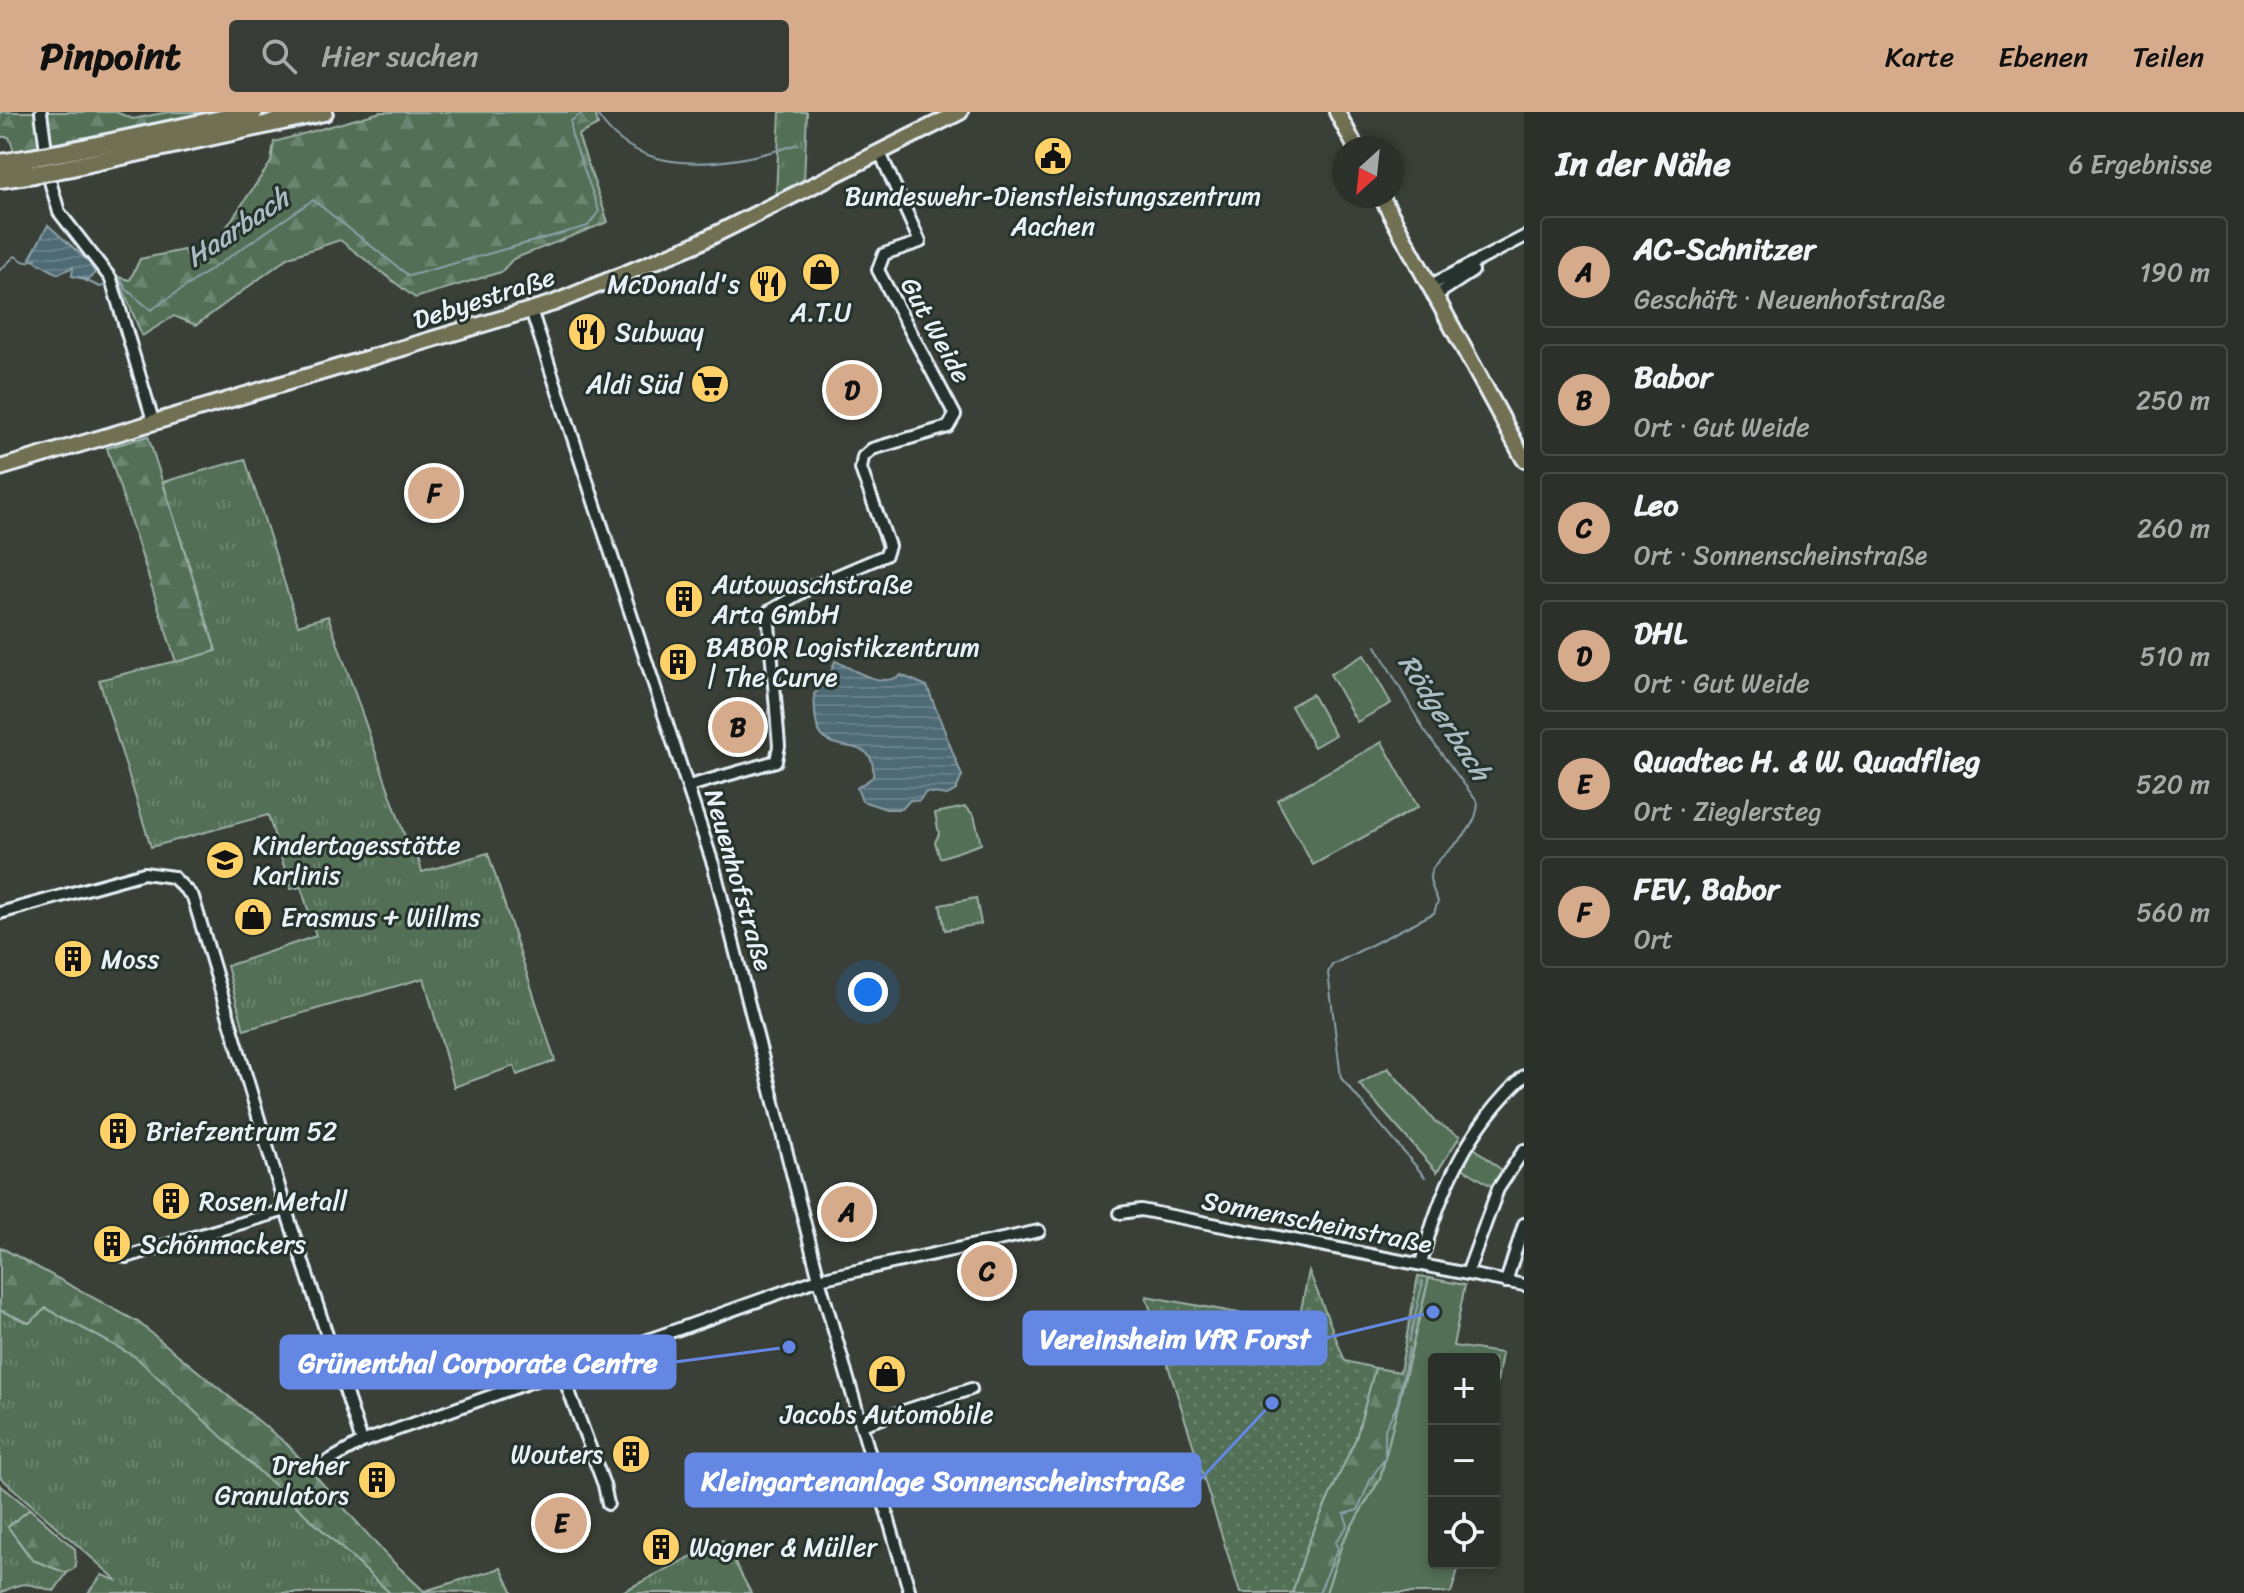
<!DOCTYPE html>
<html lang="de">
<meta charset="utf-8">
<style>
body{margin:0;font-family:Sriracha,sans-serif;background:#383c36;color:#f1f3f6}
.controls{position:absolute;right:24px;bottom:24px;display:grid;overflow:hidden;border-radius:8px;box-shadow:0 4px 12px #0003}
.controls button{width:72px;height:72px;display:grid;place-items:center;padding:0;border:0;border-bottom:2px solid #484b47;background:#2c302a;color:#f1f3f6;font:40px sans-serif}
.compass{position:absolute;left:1332px;top:24px;width:72px;height:72px;border-radius:50%;background:#2c302a;box-shadow:0 4px 12px #0003;rotate:207deg}
.you{position:absolute;left:868px;top:880px;width:28px;height:28px;margin:-20px;border:6px solid #fff;border-radius:50%;background:#1a73e8;box-shadow:0 0 0 12px #1a73e833}
.badge{display:grid;place-items:center;width:52px;height:52px;border-radius:50%;background:#d6ab8b;color:#111;font-size:26px;font-weight:700}
.pin{position:absolute;translate:-50% -50%;border:4px solid #fff;box-shadow:0 2px 8px #0006}
.list{margin:0;padding:0;list-style:none}
h2{display:flex;justify-content:space-between;align-items:center;height:104px;margin:0;padding:0 32px;font-size:34px}
h2 small{font-size:26px;font-weight:400;color:#a6a9a8}
.list li{display:grid;grid-template-columns:52px 1fr auto;gap:24px;align-items:center;box-sizing:border-box;height:112px;margin:0 16px 16px;padding:0 16px;border:2px solid #484b47;border-radius:8px}
.list b{display:block;font-size:30px;white-space:nowrap}
.list p{margin:0;font-size:26px;white-space:nowrap;color:#a6a9a8}
.list em{font-size:26px;font-style:normal;color:#a6a9a8}
.icon{flex:none;width:44px;height:44px;fill:none;stroke:currentColor;stroke-width:2;stroke-linecap:round;stroke-linejoin:round}
.map{position:relative;flex:none;width:1524px;height:1481px;overflow:hidden}
header{display:flex;align-items:center;gap:48px;box-sizing:border-box;height:112px;padding:0 40px;background:#d6ab8b;color:#111}
header strong{font-size:38px}
nav{display:flex;gap:44px;margin-inline-start:auto;font-size:28px}
.search{width:560px;height:72px;background:#383c36;display:flex;align-items:center;gap:20px;box-sizing:border-box;padding:0 28px;border-radius:8px;color:#a6a9a8;font-size:30px}
main{display:flex}
aside{flex:1;background:#2c302a}
.map>svg:first-child{display:block}
.grass{fill:url(#grass-tufts);stroke:#9db0a8;stroke-width:2}
.forest{fill:url(#forest-firs);stroke:#9db0a8;stroke-width:2}
.park{fill:#527057;stroke:#9db0a8;stroke-width:2}
.garden{fill:url(#garden-dots);stroke:#9db0a8;stroke-width:2}
.water{fill:url(#water-rules);stroke:#8ca0a9;stroke-width:2}
.lines{fill:none;stroke-linecap:round;stroke-linejoin:round}
.stream{stroke:#8ca0a9;stroke-width:2}
.minor-casing{stroke:#e8f1f8;stroke-width:16}
.major-casing{stroke:#e8f1f8;stroke-width:20}
.highway-casing{stroke:#e8f1f8;stroke-width:22}
.minor{stroke:#26332d;stroke-width:10}
.major{stroke:#716f52;stroke-width:14}
.highway{stroke:#716f52;stroke-width:16}
.highway-bridge-casing{stroke:#e8f1f8;stroke-width:22;stroke-linecap:butt}
.highway-bridge{stroke:#716f52;stroke-width:16}
.labels{text-anchor:middle;stroke-width:6;stroke-linejoin:round;paint-order:stroke}
.poi-label{font-size:26px;fill:#e8f1f8;stroke:#26332d;text-anchor:start}
.street-label{font-size:26px;fill:#e8f1f8;stroke:#26332d}
.water-label{font-size:28px;font-style:italic;fill:#aabbc3;stroke:#26332d}
.leader{fill:none;stroke:#6487e3;stroke-width:3}
.callout-dot{fill:#6487e3;stroke:#26332d;stroke-width:3}
.callout{fill:#6487e3;stroke:#6487e3;stroke-width:3}
.callout-label{font-size:28px;text-anchor:middle;font-weight:bold;fill:#fff}
</style>
<header>
<strong>Pinpoint</strong>
<div class="search"><svg class="icon" aria-label="search" viewBox="0 0 24 24"><circle cx="10" cy="10" r="6"/><path d="M15 15l6 6"/></svg>Hier suchen</div>
<nav><a>Karte</a><a>Ebenen</a><a>Teilen</a></nav>
</header>
<main>
<div class="map">
<svg width="1524" height="1481" viewBox="0 0 1524 1481">
<defs>
<pattern id="grass-tufts" width="24" height="20" patternUnits="userSpaceOnUse" patternTransform="scale(2)"><rect width="24" height="20" fill="#527057"/><path d="M3 7l-1-3M5 7V3M7 7l1-3M15 17l-1-3M17 17v-4M19 17l1-3" fill="none" stroke="#6b8570"/></pattern>
<pattern id="forest-firs" width="22" height="20" patternUnits="userSpaceOnUse" patternTransform="scale(2)"><rect width="22" height="20" fill="#527057"/><path d="M5 1l3.5 6h-7zM16 11l3.5 6h-7z" fill="#6b8570"/></pattern>
<pattern id="garden-dots" width="8" height="8" patternUnits="userSpaceOnUse" patternTransform="scale(2)"><rect width="8" height="8" fill="#527057"/><path d="M2 2h.1M6 6h.1" fill="none" stroke="#6b8570" stroke-width="1.8" stroke-linecap="round"/></pattern>
<pattern id="water-rules" width="6" height="5" patternUnits="userSpaceOnUse" patternTransform="scale(2)"><rect width="6" height="5" fill="#4e6a74"/><path d="M0 2.5h6" fill="none" stroke="#688089"/></pattern>
</defs>
<rect width="100%" height="100%" fill="#3a4038"/>
<filter id="ink" filterUnits="userSpaceOnUse"><feTurbulence type="fractalNoise" baseFrequency=".0125" numOctaves="2"/><feDisplacementMap in="SourceGraphic" scale="16" xChannelSelector="R" yChannelSelector="G"/><feConvolveMatrix kernelMatrix="1 2 1 2 8 2 1 2 1" color-interpolation-filters="sRGB"/></filter>
<g filter="url(#ink)">
<path class="grass" d="M780 0H807L804 69 776 83Z
M245 347 298 513 328 504 410 739 416 738 422 760 488 741 555 949 517 963 514 954 454 975 424 866 244 918 227 854 316 824 301 775 291 777 268 703 151 735 99 568 216 539 163 370Z
M46 1196 136 1244 390 1481H88L102 1463 118 1469 0 1365V1198L29 1211Z
M0 1373 30 1397 8 1415 32 1448 67 1461 54 1479C26 1471 25 1468 0 1481Z
M723 1428 751 1481H620Z
M501 1456 513 1481 424 1479Z"/>
<path class="forest" d="M0 0H116L133 7 168 0H220L14 39 9 25H0Z
M381 0H595L598 13 578 23 608 110 513 147 501 160 415 186 340 128 289 145 196 213 174 204 142 224 118 165 130 168 140 147 184 138 190 149 211 138 271 50 274 30Z
M148 324 216 539 176 550 107 336Z
M0 1135 138 1210 288 1333 387 1444 426 1481H390L136 1245 46 1196 29 1211 0 1198Z
M1418 1164 1429 1166 1380 1367 1343 1429 1326 1481H1292L1308 1431 1356 1326 1375 1256 1400 1260Z
M30 1397 75 1437 76 1455 67 1461 33 1448 8 1415Z"/>
<path class="park" d="M1364 543 1391 591 1357 610 1330 562Z
M1312 582 1335 623 1314 635 1291 594Z
M1382 630 1418 695 1313 753 1277 688Z
M965 695 974 703 981 732 940 746 935 730 939 722 935 701Z
M976 786 981 812 945 818 940 793Z
M1388 956 1434 1009 1460 1024 1437 1060 1359 972Z
M1473 1035 1504 1060 1495 1076 1462 1056Z
M1429 1166 1465 1173 1453 1234 1502 1241 1494 1287V1247H1434V1451H1460L1451 1481H1326L1343 1429 1380 1367Z"/>
<path class="garden" d="M1309 1159 1345 1249 1375 1256 1356 1326 1308 1431 1292 1481H1240L1146 1184 1298 1212Z"/>
<path class="water" d="M48 113 88 149 95 161 89 168 72 164 73 155 58 162 30 146Z
M835 549C855 558 881 577 901 563L927 574 962 664 956 678 947 683 926 680 919 689 910 688 902 697H886L862 689 857 676 873 665C877 620 832 646 819 619 814 610 815 592 814 582L829 565Z"/>
<g class="lines">
<path class="stream" d="M590 0 597 2C640 71 733 53 798 32
M0 158 15 144 25 150 36 147
M78 165 100 175 109 172
M114 169 121 168 127 178 151 198 313 88 409 164 588 114 599 99 571 21V9L584 0
M1376 534 1424 618 1478 691C1476 729 1432 742 1430 765 1430 773 1435 782 1438 789L1434 801 1332 853 1328 861 1341 966 1425 1065
M1409 1230 1423 1169
M1319 1481 1338 1436 1335 1431 1348 1413 1344 1402 1358 1398 1371 1366 1385 1346V1317L1397 1293 1409 1236"/>
<defs>
<path id="minor" d="M41 0 50 69 59 100 111 167 154 312
M1429 174 1524 125
M1435 184 1473 159
M531 198 714 755 819 1167 910 1481
M689 674 776 649 779 634 768 500 811 475 886 443 889 434 861 357 863 345 872 337 948 315 955 303 878 158 884 142 920 130 880 41
M0 801 144 761 173 765 193 785 286 1098 362 1330
M1120 1101 1141 1098 1524 1173
M126 1145 286 1098
M1421 1152C1439 1080 1468 1015 1524 964
M1467 1162 1498 1077 1524 1038
M1506 1170 1524 1112
M561 1258 604 1373 608 1392
M861 1313 971 1277
M320 1354 362 1330 819 1167 1039 1119"/>
<path id="major" d="M1337 0 1356 36
M1381 84 1524 347
M0 356 554 191 694 133 960 0"/>
<path id="highway" d="M64 40 254 0
M0 51 31 46
M67 56 324 0
M0 67 34 62"/>
</defs>
<use href="#minor" class="minor-casing"/>
<use href="#major" class="major-casing"/>
<use href="#highway" class="highway-casing"/>
<use href="#minor" class="minor"/>
<use href="#major" class="major"/>
<use href="#highway" class="highway"/>
<defs>
<path id="highway-bridge" d="M31 46 64 40
M34 62 67 56"/>
</defs>
<use href="#highway-bridge" class="highway-bridge-casing"/>
<use href="#highway-bridge" class="highway-bridge"/>
</g>
</g>
<defs>
<symbol id="civic-disc" viewBox="-11 -11 22 22"><circle r="9.5" fill="#ffd166" stroke="#26332d"/><path d="M-.6-6.5H3V-4.5H.6V-3L4-1V1h2V6H-6V1h2V-1L-.6-3ZM-1.2 2.5V6h2.4V2.5Z" fill="#111"/></symbol>
<symbol id="shop-disc" viewBox="-11 -11 22 22"><circle r="9.5" fill="#ffd166" stroke="#26332d"/><path d="M-5-2.5h2.3a2.7 3.5 0 0 1 5.4 0H5L5.5 6h-11ZM-1.5-2.5h3a1.5 2.3 0 0 0-3 0Z" fill="#111"/></symbol>
<symbol id="restaurant-disc" viewBox="-11 -11 22 22"><circle r="9.5" fill="#ffd166" stroke="#26332d"/><path d="M-5-6h1v4h1v-4h1v4h1v-4h1v5L-1.5 .5V6h-2V.5L-5-1ZM5-6V6H3V1.5H1.5Q1.5-4 5-6Z" fill="#111"/></symbol>
<symbol id="supermarket-disc" viewBox="-11 -11 22 22"><circle r="9.5" fill="#ffd166" stroke="#26332d"/><path d="M-6-5.5h2.5l.6 2H6L4.5 2H-2.5L-4.4-4H-6ZM-1.5 3.2a1.3 1.3 0 1 0 .1 0ZM3 3.2a1.3 1.3 0 1 0 .1 0Z" fill="#111"/></symbol>
<symbol id="building-disc" viewBox="-11 -11 22 22"><circle r="9.5" fill="#ffd166" stroke="#26332d"/><path d="M-4-6H4V6H1V3H-1V6H-4ZM-2.5-4.3h1.7v1.8h-1.7ZM.8-4.3h1.7v1.8H.8ZM-2.5-1h1.7V.8h-1.7ZM.8-1h1.7V.8H.8Z" fill="#111"/></symbol>
<symbol id="school-disc" viewBox="-11 -11 22 22"><circle r="9.5" fill="#ffd166" stroke="#26332d"/><path d="M0-5L7-2L0 1L-7-2ZM-4 1L0 2.5L4 1V4Q0 6-4 4Z" fill="#111"/></symbol>
</defs>
<g fill-rule="evenodd">
<use href="#civic-disc" x="1031" y="22" width="44" height="44"/>
<use href="#shop-disc" x="799" y="138" width="44" height="44"/>
<use href="#restaurant-disc" x="746" y="150" width="44" height="44"/>
<use href="#restaurant-disc" x="565" y="198" width="44" height="44"/>
<use href="#supermarket-disc" x="688" y="250" width="44" height="44"/>
<use href="#building-disc" x="662" y="465" width="44" height="44"/>
<use href="#building-disc" x="656" y="528" width="44" height="44"/>
<use href="#school-disc" x="203" y="726" width="44" height="44"/>
<use href="#shop-disc" x="231" y="783" width="44" height="44"/>
<use href="#building-disc" x="51" y="825" width="44" height="44"/>
<use href="#building-disc" x="96" y="997" width="44" height="44"/>
<use href="#building-disc" x="149" y="1067" width="44" height="44"/>
<use href="#building-disc" x="90" y="1110" width="44" height="44"/>
<use href="#shop-disc" x="865" y="1240" width="44" height="44"/>
<use href="#building-disc" x="609" y="1320" width="44" height="44"/>
<use href="#building-disc" x="355" y="1346" width="44" height="44"/>
<use href="#building-disc" x="639" y="1413" width="44" height="44"/>
</g>
<g class="labels">
<g class="poi-label">
<text x="1053" y="93" text-anchor="middle">Bundeswehr-Dienstleistungszentrum<tspan x="1053" dy="30">Aachen</tspan></text>
<text x="740" y="181" text-anchor="end">McDonald's</text>
<text x="821" y="209" text-anchor="middle">A.T.U</text>
<text x="615" y="229">Subway</text>
<text x="682" y="281" text-anchor="end">Aldi Süd</text>
<text x="712" y="481">Autowaschstraße<tspan x="712" dy="30">Arta GmbH</tspan></text>
<text x="706" y="544">BABOR Logistikzentrum<tspan x="706" dy="30">| The Curve</tspan></text>
<text x="253" y="742">Kindertagesstätte<tspan x="253" dy="30">Karlinis</tspan></text>
<text x="281" y="814">Erasmus + Willms</text>
<text x="101" y="856">Moss</text>
<text x="146" y="1028">Briefzentrum 52</text>
<text x="199" y="1098">Rosen Metall</text>
<text x="140" y="1141">Schönmackers</text>
<text x="887" y="1311" text-anchor="middle">Jacobs Automobile</text>
<text x="603" y="1351" text-anchor="end">Wouters</text>
<text x="349" y="1362" text-anchor="end">Dreher<tspan x="349" dy="30">Granulators</tspan></text>
<text x="689" y="1444">Wagner &amp; Müller</text>
</g>
<g class="street-label">
<text transform="translate(484 186) rotate(-18)" y="9">Debyestraße</text>
<text transform="translate(936 218) rotate(61)" y="9">Gut Weide</text>
<text transform="translate(739 768) rotate(74)" y="9">Neuenhofstraße</text>
<text transform="translate(1317 1110) rotate(11)" y="9">Sonnenscheinstraße</text>
</g>
<g class="water-label">
<text transform="translate(237 115) rotate(-34)" y="10">Haarbach</text>
<text transform="translate(1445 605) rotate(57)" y="10">Rödgerbach</text>
</g>
</g>
<path class="leader" d="M1433 1200L1326 1226M789 1235L675 1250M1272 1291L1200 1368"/>
<g class="callout-dot">
<circle cx="1433" cy="1200" r="8"/>
<circle cx="789" cy="1235" r="8"/>
<circle cx="1272" cy="1291" r="8"/>
</g>
<g class="callout">
<rect x="1024" y="1200" width="302" height="52" rx="8"/>
<rect x="281" y="1224" width="394" height="52" rx="8"/>
<rect x="686" y="1342" width="514" height="52" rx="8"/>
</g>
<g class="callout-label">
<text x="1175" y="1236">Vereinsheim VfR Forst</text>
<text x="478" y="1260">Grünenthal Corporate Centre</text>
<text x="943" y="1378">Kleingartenanlage Sonnenscheinstraße</text>
</g>
</svg>
<div class="controls">
<button>+</button>
<button>−</button>
<button><svg class="icon" aria-label="locate" viewBox="0 0 24 24"><circle cx="12" cy="12" r="6"/><path d="M12 2v4M12 18v4M2 12h4M18 12h4"/></svg></button>
</div>
<svg class="compass" viewBox="-18 -18 36 36"><path d="M0-13l5 13h-10z" fill="#e53935"/><path d="M0 13l5-13h-10z" fill="#a6a9a8"/></svg>
<div class="you"></div>
<div class="pin badge" style="left:847px;top:1100px">A</div>
<div class="pin badge" style="left:738px;top:615px">B</div>
<div class="pin badge" style="left:987px;top:1159px">C</div>
<div class="pin badge" style="left:852px;top:278px">D</div>
<div class="pin badge" style="left:561px;top:1411px">E</div>
<div class="pin badge" style="left:434px;top:381px">F</div>
</div>
<aside>
<h2>In der Nähe<small>6 Ergebnisse</small></h2>
<ul class="list">
<li><span class="badge">A</span><div><b>AC-Schnitzer</b><p>Geschäft · Neuenhofstraße</p></div><em>190 m</em></li>
<li><span class="badge">B</span><div><b>Babor</b><p>Ort · Gut Weide</p></div><em>250 m</em></li>
<li><span class="badge">C</span><div><b>Leo</b><p>Ort · Sonnenscheinstraße</p></div><em>260 m</em></li>
<li><span class="badge">D</span><div><b>DHL</b><p>Ort · Gut Weide</p></div><em>510 m</em></li>
<li><span class="badge">E</span><div><b>Quadtec H. &amp; W. Quadflieg</b><p>Ort · Zieglersteg</p></div><em>520 m</em></li>
<li><span class="badge">F</span><div><b>FEV, Babor</b><p>Ort</p></div><em>560 m</em></li>
</ul>
</aside>
</main>
